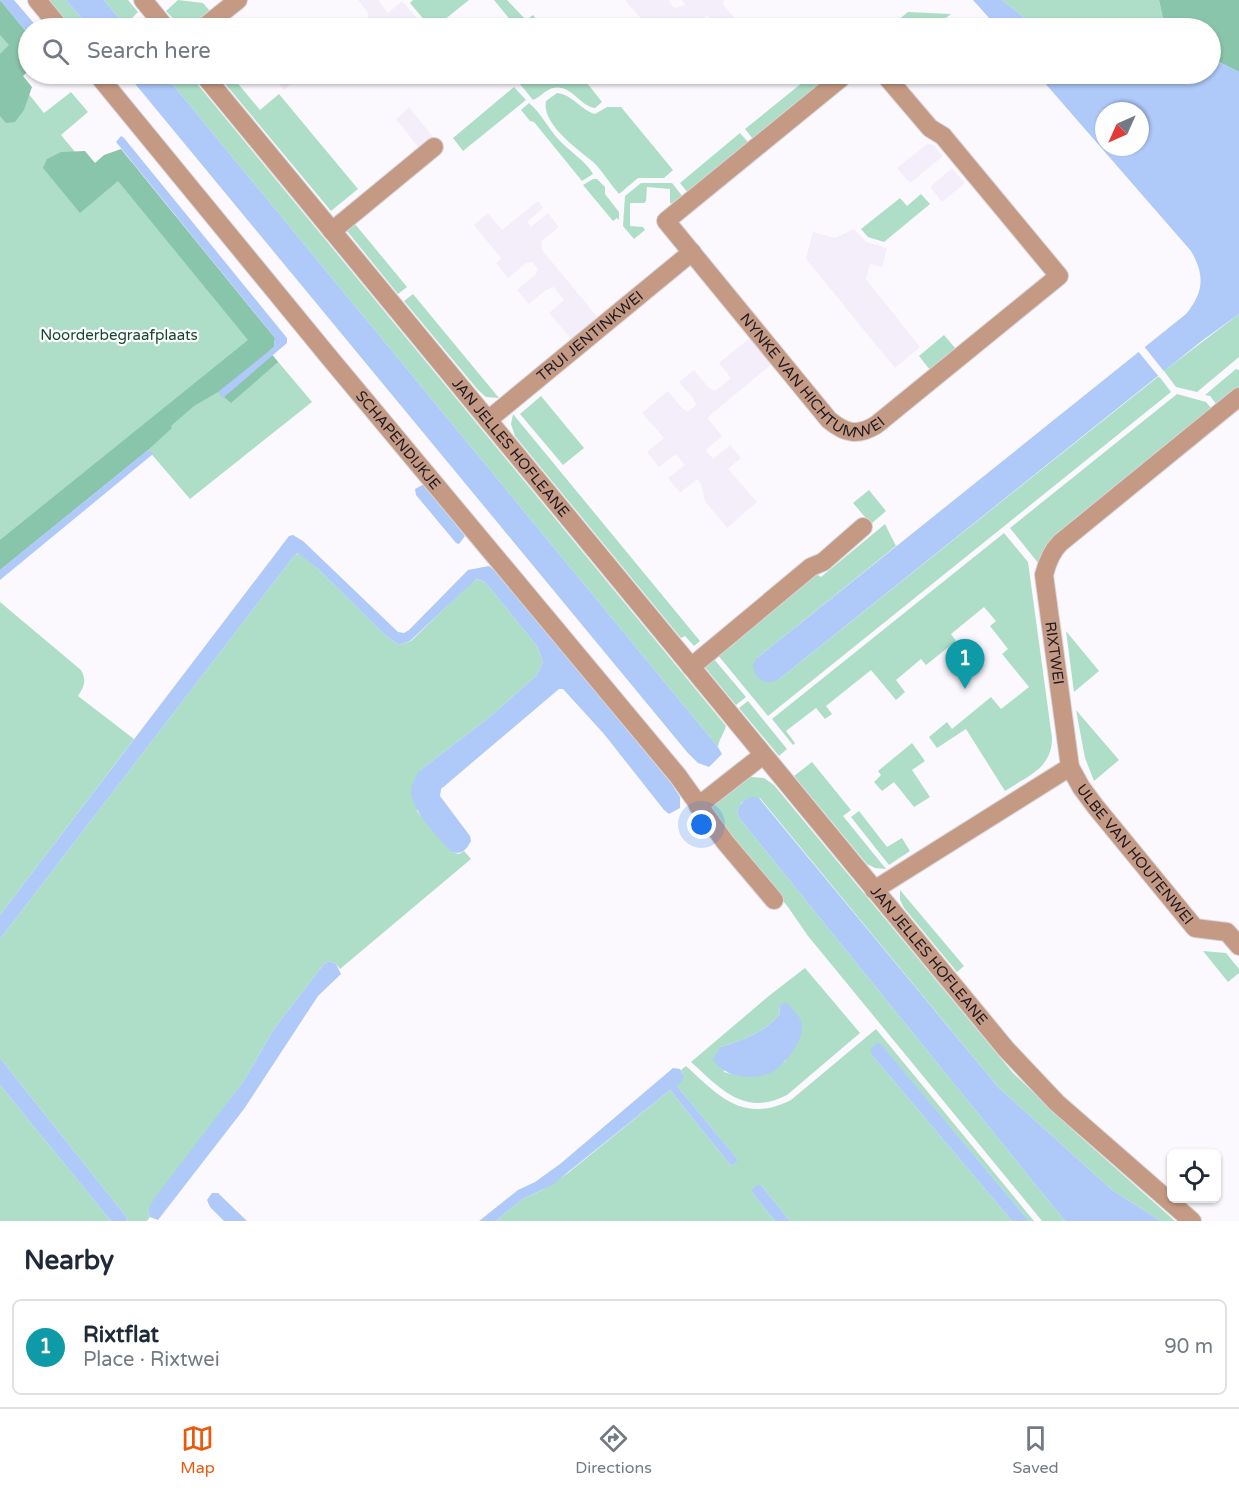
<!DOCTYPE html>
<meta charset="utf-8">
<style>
body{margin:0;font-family:"Varela Round",sans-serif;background:#f2f2f3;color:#1f2937}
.controls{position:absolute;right:18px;bottom:18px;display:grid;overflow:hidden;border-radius:9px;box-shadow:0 2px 4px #0004}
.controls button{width:54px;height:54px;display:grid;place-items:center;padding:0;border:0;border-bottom:2px solid #e0e1e3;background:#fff;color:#1f2937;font:30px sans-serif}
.compass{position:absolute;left:1095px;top:102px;width:54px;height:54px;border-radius:50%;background:#fff;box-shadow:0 2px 4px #0004;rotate:225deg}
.you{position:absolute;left:702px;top:825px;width:21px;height:21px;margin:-15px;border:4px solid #fff;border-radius:50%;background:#1a73e8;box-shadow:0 0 0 9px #1a73e833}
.badge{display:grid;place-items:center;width:39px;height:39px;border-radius:50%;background:#ea580c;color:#fff;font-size:20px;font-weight:700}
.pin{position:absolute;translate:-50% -50px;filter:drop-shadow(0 2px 3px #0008)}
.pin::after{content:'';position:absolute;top:32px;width:21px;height:18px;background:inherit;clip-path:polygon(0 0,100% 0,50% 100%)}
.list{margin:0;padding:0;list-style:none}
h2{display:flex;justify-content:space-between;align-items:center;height:78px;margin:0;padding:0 24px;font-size:26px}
h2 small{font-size:20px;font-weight:400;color:#747a83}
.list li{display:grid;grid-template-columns:39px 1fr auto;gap:18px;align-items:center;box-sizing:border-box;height:96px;margin:0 12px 12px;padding:0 12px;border:2px solid #e0e1e3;border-radius:9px}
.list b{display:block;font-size:22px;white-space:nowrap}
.list p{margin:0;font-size:20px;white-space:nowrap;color:#747a83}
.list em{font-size:20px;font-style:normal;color:#747a83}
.icon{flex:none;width:33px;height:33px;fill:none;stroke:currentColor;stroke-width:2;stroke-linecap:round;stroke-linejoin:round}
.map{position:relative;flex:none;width:1239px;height:1221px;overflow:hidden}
.search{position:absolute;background:#fff;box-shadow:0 2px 4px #0004;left:18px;right:18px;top:18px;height:66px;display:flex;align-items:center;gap:15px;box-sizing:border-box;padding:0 21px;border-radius:33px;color:#747a83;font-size:22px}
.sheet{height:186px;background:#fff}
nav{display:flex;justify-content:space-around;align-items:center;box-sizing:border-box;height:84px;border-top:2px solid #e0e1e3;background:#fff;font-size:16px;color:#747a83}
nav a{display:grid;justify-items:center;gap:3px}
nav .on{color:#ea580c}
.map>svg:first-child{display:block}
.built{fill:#f4edfa}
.green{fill:#aedec7;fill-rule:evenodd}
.forest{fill:#89c5aa}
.water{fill:#afc9f9;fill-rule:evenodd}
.pier{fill:#fbf9fe}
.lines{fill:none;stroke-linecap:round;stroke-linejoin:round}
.minor-casing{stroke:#d7d5db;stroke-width:20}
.minor{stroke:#c59a84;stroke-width:18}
.labels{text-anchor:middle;stroke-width:4.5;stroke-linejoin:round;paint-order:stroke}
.park-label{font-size:15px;fill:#164734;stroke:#fff}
.street-label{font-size:15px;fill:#1d1821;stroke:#fff}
</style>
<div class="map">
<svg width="1239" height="1221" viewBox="0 0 1239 1221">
<rect width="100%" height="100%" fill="#fbf9fe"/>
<path class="built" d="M358 0H378L388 13 402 1 422 24 417 28H360L368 22V13Z
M625 0H668L674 8 685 5 682 0H725L722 3 736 20 725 28H718L707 15 696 24 699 28 686 27 649 28Z
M270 74H301L302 76 284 90Z
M409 107 433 137 419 148 396 119Z
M927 144 934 145 943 156 910 183 897 168Z
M952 168 965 183 942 202 930 187Z
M538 201 543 208 527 222 531 227 548 213 559 227 542 241V250L599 319 572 340 549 313 564 300 554 287 546 290 529 304 517 290 535 275 538 269 532 262 526 263 508 278 496 263 501 258 474 225 488 213 502 230Z
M854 229 866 242 887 248 882 267 870 264 866 279 920 347 895 368 806 259 813 232 835 238Z
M751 337 773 363 710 415 708 419 722 436 706 450 713 459 730 445 741 458 728 469 757 502 727 528 705 501 701 484 697 479 680 493 668 478 685 465 676 454 659 467 647 452 664 438 642 413 668 391 682 408 688 412 696 405 693 398 679 382 694 370 708 387 715 391 731 378 719 363Z"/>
<path class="green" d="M0 0 28 34 15 77 44 113 71 92 88 112 61 135 91 171 132 162 274 347 269 351 312 402 190 499 148 450 0 570Z
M44 0H66L90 28H67Z
M104 0H128L138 12 132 18V24L127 28Z
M178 0 203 3 210 11C193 26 182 30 166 11Z
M413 0H469L434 28H431L410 3Z
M494 0H507L526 20 533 15 543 28H517Z
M1002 0H1159L1165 28H1052L1027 20Z
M908 12 951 14 933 28H888Z
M164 74H189L726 726C724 734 719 739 718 747Z
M217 74H230L260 110 279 94 358 189 331 211Z
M523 74H580L602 102 595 108C579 106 570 81 550 89 544 92 540 97 533 100L519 83Z
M813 74 821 75 816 79 820 84 753 139 745 129Z
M514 87 526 100 463 151 453 138Z
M557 93C573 95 581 110 595 114L607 107H621L673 170 664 178H638L619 194C610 184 602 170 592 161 577 149 541 123 546 101Z
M529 103C542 114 548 128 559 140 570 152 586 161 593 174L582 181 534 122 530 121 521 110Z
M740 133 749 143 688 193 680 183Z
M593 179H597L605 187V194L619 212V220L617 218 613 221 583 185Z
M641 183H672L683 197 673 204 670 203V189L647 187 646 201 644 203H630V226L643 227 645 230 634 239 623 226 625 196Z
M921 194 930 204 884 242 868 237 861 229 900 198 907 206Z
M355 224 407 287 398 294 347 231Z
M413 294 499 398 486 397 478 390 404 301Z
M1239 314V357L1197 392 1176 387 1164 371Z
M944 335 956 349 930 370 919 356Z
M1236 369 1239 370V387L1217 405 1210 396 1205 395Z
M1159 376 1171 392 768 716 717 654 815 573 821 577 885 524 896 546 757 658 778 680Z
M1177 394 1206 402 1212 409 1039 564 1010 528Z
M541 396 584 448 563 465 520 414Z
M513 414 700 641 694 646 685 636 681 638 515 436 511 424Z
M869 490 886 511 871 524 853 503Z
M1004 533 1028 562 1052 738C1052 769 1027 776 1005 791L966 729 937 748 929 737 947 722 952 729 991 697 1001 709 1029 687 1002 654 1008 649 990 626 996 621 984 607 951 634 956 641 926 665 921 659 896 680 905 692 896 700 871 670 826 706 832 714 825 719 816 708 786 731 795 743 793 745 772 719Z
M299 553 318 569 386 636 399 645 411 641 475 579 485 582 537 646 543 662 536 676 486 720 419 771 417 811 452 852 459 854 464 851 471 859 340 969 336 964 330 961 325 963 276 1026 243 1082 148 1211 150 1217 147 1221H126L128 1219 0 1058V939L294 556Z
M0 602 81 670C87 681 84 687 78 696L134 739 0 915Z
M1066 631 1099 671 1074 692Z
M713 658 746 697 736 705 704 666Z
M748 701 787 749 779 756 739 708Z
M1076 710 1119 760 1094 781 1085 758Z
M912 743 925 761 912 770 930 797 914 807 894 782 882 791 874 782 881 775 878 771Z
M812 762 851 810 843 816 886 869 875 868 867 864 794 776Z
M751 777 764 778 774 785 1013 1073 1076 1133 1175 1221H1161L1112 1190 998 1087 760 798 742 802 737 812 740 819 1065 1221H1042L808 936 788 907 746 856 710 806 745 778Z
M859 811 887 847 902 838 910 851 889 865 851 817Z
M900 890 964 966 957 972 904 908 900 900Z
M1203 951 1226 953 1239 969V973L1228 982Z
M805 968 860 1033 787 1095C744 1117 721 1089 691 1062L770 995ZM787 1004 786 1061C766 1077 750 1079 724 1072L720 1047C744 1040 763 1033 780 1014L779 1005Z
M876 1029 1034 1221H1029L879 1042 871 1054 1012 1221H790L761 1185 751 1191 775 1221H496L521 1200 542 1190 568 1173 670 1090 731 1166 737 1159 677 1086 683 1074 681 1070 686 1066C719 1096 743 1124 791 1100Z
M0 1085 111 1221H0Z"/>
<path class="forest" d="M0 0 28 34V71L23 76 32 87 24 110 15 122 6 123 0 116V54L9 45 0 35Z
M1159 0H1239V72L1211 58 1210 28H1165Z
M121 149 275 338 274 347 269 351 278 362 231 403 218 392 194 406 171 426 172 428 148 450 0 570V540L248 340 118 181 80 213 43 168 47 159 61 152 85 151 95 163 104 155Z"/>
<path class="water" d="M0 0H14L38 28H28V34Z
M66 0H104L127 28H90Z
M973 0H1002L1027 20 1052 28H998Z
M1211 58 1239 72V314L1203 340 778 680C764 686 754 679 753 664L757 658 1186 314C1204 292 1205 275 1191 251L1037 74H1210ZM1104 111H1140V147H1104Z
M127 74H164L718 747 722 754 709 767 698 763 687 752Z
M121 136 124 138 287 338V343L223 398 218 392 269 351 274 347 275 338 116 142Z
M148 450 153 454 0 580V570Z
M424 484 465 536 459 544 456 543 416 495 415 489Z
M293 535 303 541 398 632 404 633 409 630 468 570 489 566 500 575 671 783 680 797V808L669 814 664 810 604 734 563 689H559L441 789 440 796 470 836 471 841C466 850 462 855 452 852 439 839 413 812 411 793 411 785 415 778 419 771L486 720 536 676 543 662 537 646 485 582 476 579 410 641 399 645 386 636 318 569 298 553 294 556 0 939V915L289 536Z
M752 797 759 798 998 1087 1112 1190 1161 1221H1065L740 819 737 812C740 804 744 799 752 797Z
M330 961 336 964 341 974 318 996 244 1109 158 1220 150 1217 148 1211 154 1199 243 1082 276 1026 325 963Z
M787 1003C793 1010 802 1017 802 1027 803 1040 785 1066 772 1072 754 1081 723 1078 713 1059L720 1047C744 1040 763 1033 780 1014L779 1005Z
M879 1042 881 1044 1029 1221H1012L871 1054V1048Z
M0 1058 128 1219 126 1221H111L0 1085Z
M673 1068 680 1069 683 1074V1079L677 1086 738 1160 731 1166 670 1090 552 1185 521 1200 496 1221H479L518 1190 535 1182 560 1164Z
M761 1185 790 1221H775L751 1191 755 1186Z
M212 1193H218L247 1221H224L210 1207 207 1200Z"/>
<path class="pier" d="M1143 345 1166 374 1160 378 1137 350Z"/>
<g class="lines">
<defs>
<g id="minor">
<path d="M37 0 60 28"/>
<path d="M143 0 166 28"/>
<path d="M203 28 238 0"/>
<path id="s1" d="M97 74 329 357 678 776 725 842 774 900"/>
<path id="s2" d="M203 74 1006 1049 1057 1103 1192 1221"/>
<path id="s3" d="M846 74 666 221 829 420C846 434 858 436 876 425L1059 276 943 136 930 128 884 74"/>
<path d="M332 231 434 147"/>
<path id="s4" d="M1239 397 1060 543C1051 552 1047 563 1044 575L1070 767 1081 787 1095 806 1195 928 1227 932 1239 946"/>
<path id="s5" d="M488 420 692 252"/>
<path d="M691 667 811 567 823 562 863 527"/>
<path d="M698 806 763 755"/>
<path d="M874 890 1070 767"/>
</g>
</defs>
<use href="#minor" class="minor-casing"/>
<use href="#minor" class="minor"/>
</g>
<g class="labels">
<g class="park-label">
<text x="119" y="340">Noorderbegraafplaats</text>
</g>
<g class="street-label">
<text dy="5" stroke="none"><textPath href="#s5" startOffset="132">TRUI JENTINKWEI</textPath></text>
<text dy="5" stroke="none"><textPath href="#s3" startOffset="452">NYNKE VAN HICHTUMWEI</textPath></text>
<text dy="5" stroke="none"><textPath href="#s1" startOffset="474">SCHAPENDIJKJE</textPath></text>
<text dy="5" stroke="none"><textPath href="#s2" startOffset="484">JAN JELLES HOFLEANE</textPath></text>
<text dy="5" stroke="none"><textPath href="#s4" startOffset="346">RIXTWEI</textPath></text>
<text dy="5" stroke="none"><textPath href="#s4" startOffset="570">ULBE VAN HOUTENWEI</textPath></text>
<text dy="5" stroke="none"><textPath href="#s2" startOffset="1142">JAN JELLES HOFLEANE</textPath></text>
</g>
</g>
</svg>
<div class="controls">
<button><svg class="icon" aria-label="locate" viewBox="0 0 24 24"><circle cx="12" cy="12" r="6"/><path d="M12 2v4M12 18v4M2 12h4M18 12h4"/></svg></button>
</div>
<svg class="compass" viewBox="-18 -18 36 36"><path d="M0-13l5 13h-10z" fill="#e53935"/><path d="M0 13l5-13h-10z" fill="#747a83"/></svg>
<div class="you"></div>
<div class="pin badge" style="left:965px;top:689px;background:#0f9aa8">1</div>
<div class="search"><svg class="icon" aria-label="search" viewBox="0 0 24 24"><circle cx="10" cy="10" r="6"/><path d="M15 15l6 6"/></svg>Search here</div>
</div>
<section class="sheet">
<h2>Nearby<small></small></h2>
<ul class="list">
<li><span class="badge" style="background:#0f9aa8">1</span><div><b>Rixtflat</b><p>Place · Rixtwei</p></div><em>90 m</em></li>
</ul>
</section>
<nav>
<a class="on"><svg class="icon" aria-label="map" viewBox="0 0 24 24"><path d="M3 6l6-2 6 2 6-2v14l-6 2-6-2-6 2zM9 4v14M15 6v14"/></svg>Map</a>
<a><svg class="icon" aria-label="directions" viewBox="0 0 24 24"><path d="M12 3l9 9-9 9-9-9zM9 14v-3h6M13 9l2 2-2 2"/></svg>Directions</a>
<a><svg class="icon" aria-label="saved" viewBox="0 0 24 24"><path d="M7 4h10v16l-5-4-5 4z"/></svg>Saved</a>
</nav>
